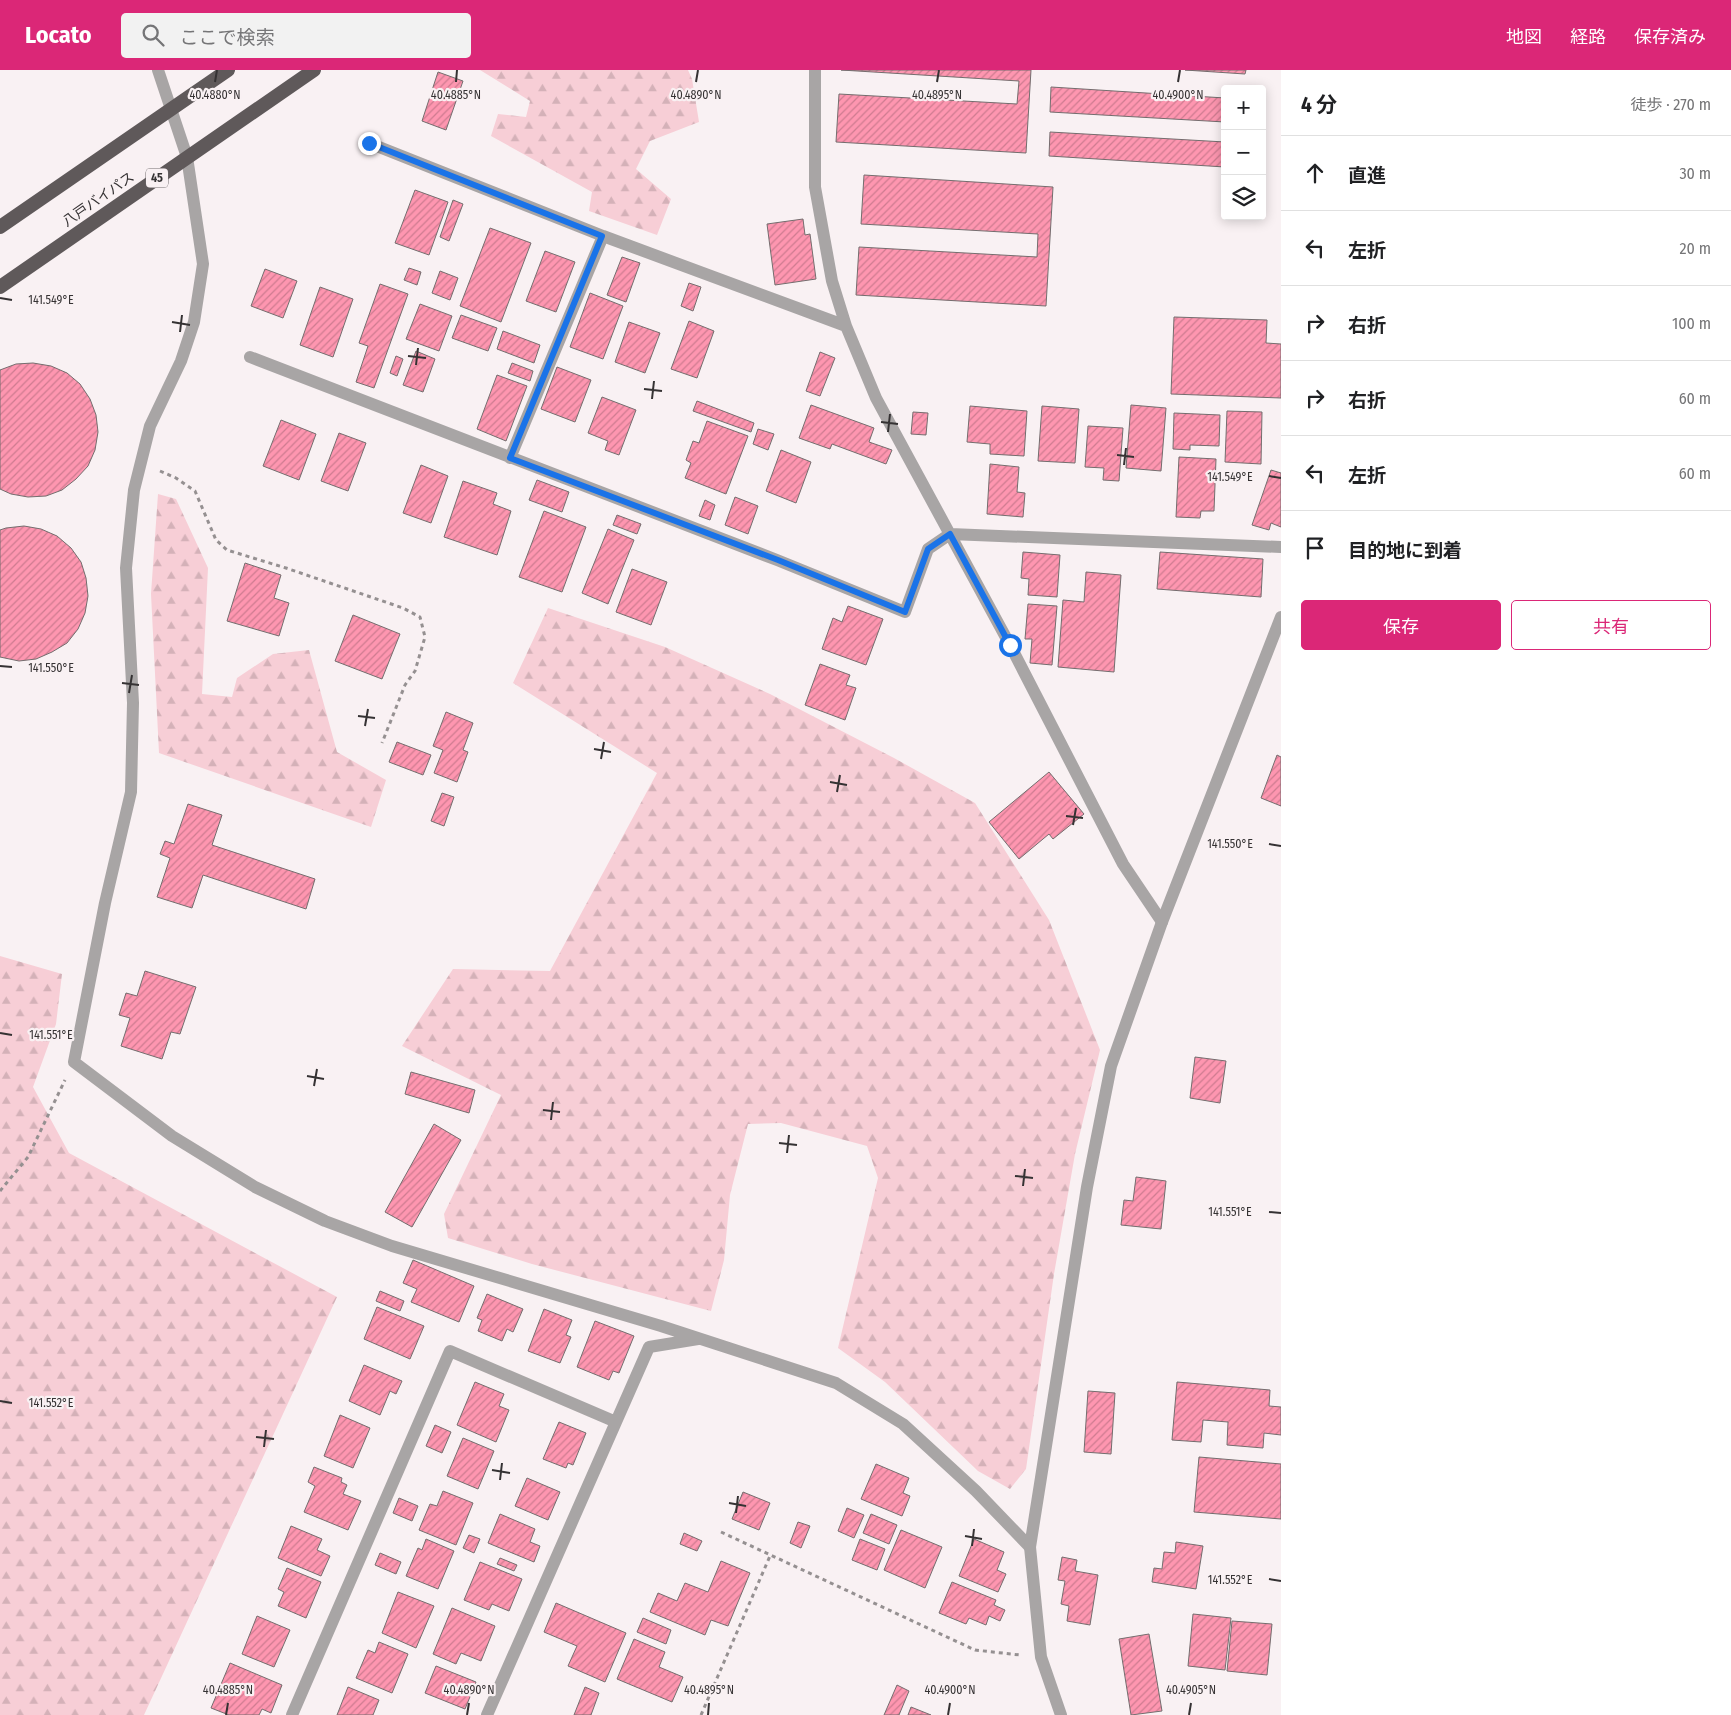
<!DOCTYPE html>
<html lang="ja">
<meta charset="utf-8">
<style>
body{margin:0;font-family:"Fira Sans Condensed","Noto Sans JP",sans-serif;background:#f2f2f2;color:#202124}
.controls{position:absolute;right:15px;top:15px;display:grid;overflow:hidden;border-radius:5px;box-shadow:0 2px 12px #0003}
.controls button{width:45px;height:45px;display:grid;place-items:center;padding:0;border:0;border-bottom:1px solid #e0e0e0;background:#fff;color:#202124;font:25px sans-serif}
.stop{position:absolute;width:15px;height:15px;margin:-11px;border:4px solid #1a73e8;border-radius:50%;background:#fff}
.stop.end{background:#1a73e8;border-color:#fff;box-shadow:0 1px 5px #0008}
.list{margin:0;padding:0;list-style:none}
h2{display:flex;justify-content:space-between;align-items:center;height:65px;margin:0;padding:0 20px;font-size:21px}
h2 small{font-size:16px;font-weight:400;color:#757577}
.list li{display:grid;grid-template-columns:32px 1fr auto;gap:15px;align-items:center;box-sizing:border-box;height:75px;padding:0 20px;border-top:1px solid #e0e0e0}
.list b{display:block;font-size:19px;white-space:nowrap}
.list em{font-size:16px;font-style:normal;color:#757577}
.actions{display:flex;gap:10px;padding:15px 20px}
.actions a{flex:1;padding:11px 0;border:1px solid #db2777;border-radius:5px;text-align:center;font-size:18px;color:#db2777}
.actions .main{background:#db2777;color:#fff}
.icon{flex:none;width:28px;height:28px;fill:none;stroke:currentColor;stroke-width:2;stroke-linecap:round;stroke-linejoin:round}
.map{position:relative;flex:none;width:1281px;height:1645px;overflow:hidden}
header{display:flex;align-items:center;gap:30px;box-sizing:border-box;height:70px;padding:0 25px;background:#db2777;color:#fff}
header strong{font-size:24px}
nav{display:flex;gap:28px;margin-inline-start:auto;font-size:18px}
.search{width:350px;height:45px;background:#f2f2f2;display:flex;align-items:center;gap:12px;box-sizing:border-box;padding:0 18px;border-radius:5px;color:#757577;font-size:19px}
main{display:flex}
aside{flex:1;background:#fff}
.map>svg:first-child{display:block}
.forest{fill:url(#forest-firs)}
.building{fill:url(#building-hatch);stroke:#746d6e}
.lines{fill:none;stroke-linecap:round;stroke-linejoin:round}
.path{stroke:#959091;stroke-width:3;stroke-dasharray:4 4;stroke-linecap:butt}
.minor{stroke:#a8a5a5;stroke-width:12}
.tertiary{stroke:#a8a5a5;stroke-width:12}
.trunk{stroke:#5f595a;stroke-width:14}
.route{stroke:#1a73e8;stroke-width:6}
.ticks{fill:none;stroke:#353233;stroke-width:2}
.labels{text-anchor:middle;stroke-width:4.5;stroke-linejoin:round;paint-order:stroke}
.shield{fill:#f9f1f3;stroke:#706b6d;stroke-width:1}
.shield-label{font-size:12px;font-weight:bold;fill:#353233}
.street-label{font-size:14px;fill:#353233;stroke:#f9f1f3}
.ticks-label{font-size:12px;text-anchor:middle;fill:#353233;stroke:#f9f1f3;stroke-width:4.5;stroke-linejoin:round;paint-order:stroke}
</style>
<header>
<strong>Locato</strong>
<div class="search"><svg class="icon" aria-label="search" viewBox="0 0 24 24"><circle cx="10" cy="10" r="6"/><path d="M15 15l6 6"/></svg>ここで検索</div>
<nav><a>地図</a><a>経路</a><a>保存済み</a></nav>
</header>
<main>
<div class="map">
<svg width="1281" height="1645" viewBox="0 0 1281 1645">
<defs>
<pattern id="forest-firs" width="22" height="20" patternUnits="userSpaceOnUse" patternTransform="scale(1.25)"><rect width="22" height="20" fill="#f7ced6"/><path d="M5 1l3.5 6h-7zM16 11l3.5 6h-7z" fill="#d4b1b8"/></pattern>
<pattern id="building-hatch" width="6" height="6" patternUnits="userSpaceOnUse" patternTransform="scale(1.25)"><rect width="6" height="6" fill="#fe96b0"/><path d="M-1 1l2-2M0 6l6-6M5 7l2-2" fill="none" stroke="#ce7b90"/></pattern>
</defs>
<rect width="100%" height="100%" fill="#f9f1f3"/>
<path class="forest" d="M480 0H688L692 9 699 52 650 71 636 99 671 129 657 165 589 141 592 122 491 66 498 44 526 47 530 31Z
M158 424 176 429 208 498 202 624 232 627 237 608 273 584 309 580 337 682 386 710 371 757 159 683 151 524Z
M548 538 665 577 770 624 894 688 975 733 1049 850 1100 980 1075 1084 1054 1204 1026 1399 1010 1419 978 1401 885 1312 838 1278 878 1108 867 1076 781 1053 748 1054 730 1125 724 1190 711 1241 532 1194 448 1168 444 1144 501 1025 402 976 453 899 550 901 657 703 513 613Z
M0 886 62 904 56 954 33 1017 69 1083 337 1227 144 1645H0Z"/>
<path class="building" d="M841 0H1031L1026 83 836 72 839 24 1017 34 1019 11Z
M1185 0H1246L1245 4Z
M438 2 463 11 446 60 422 51Z
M1051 17 1225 28V52L1050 42Z
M1050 62 1225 72V97L1049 86Z
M864 105 1053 117 1046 236 856 225 859 177 1037 187 1038 164 861 154Z
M415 120 448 132 429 185 395 173Z
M453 130 463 134 449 171 440 167Z
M803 149 805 165 810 164 816 209 775 215 767 154Z
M490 158 531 173 501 252 460 236Z
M545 181 575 192 556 242 526 231Z
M622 187 640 193 626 232 607 225Z
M409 198 421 202 417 215 404 210Z
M265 199 297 211 283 248 251 236Z
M440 201 458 208 450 230 432 223Z
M689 213 701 217 693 241 681 236Z
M380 214 408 224 374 318 356 312 368 276 359 273Z
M320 217 353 229 333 287 300 275Z
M590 223 623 236 603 289 570 277Z
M420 234 452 246 439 281 406 269Z
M461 245 497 258 488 281 452 268Z
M1174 247 1267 250 1266 273 1281 274V328L1171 324Z
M689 251 714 261 697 308 671 299Z
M629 252 660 263 645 303 615 292Z
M503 261 540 275 534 293 497 279Z
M416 281 435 289 423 322 403 315Z
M820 282 835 288 820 326 806 321Z
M396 286 403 289 397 306 390 303Z
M33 293 51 296 67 303 80 314 90 329 96 345 98 362 95 380 88 396 76 409 62 420 46 426 28 427 11 424 0 419V300L16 294Z
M512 293 533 301 530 311 508 303Z
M557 297 591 310 575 352 541 339Z
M497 305 527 316 506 371 477 359Z
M602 327 636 340 619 385 605 380 608 371 588 363Z
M697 331 754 353 751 362 693 341Z
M811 335 874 358 869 372 892 380 886 394 832 374 830 379 799 368Z
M1131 335 1166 338 1161 401 1126 398Z
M970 336 1027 341 1024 386 990 384V374L967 372Z
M1042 336 1079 339 1075 393 1038 391Z
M1227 341 1262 342 1261 394 1225 392Z
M913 342 928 343 926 365 911 364Z
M1174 343 1220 345 1219 376 1190 375V380L1173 379Z
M281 350 316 364 299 410 263 396Z
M707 351 748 366 726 424 685 408 691 393 686 390 693 371 699 373Z
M1088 356 1123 358 1119 411 1103 410 1104 398 1085 397Z
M758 359 774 364 768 380 753 374Z
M339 363 366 373 348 421 321 411Z
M781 380 811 392 796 433 766 421Z
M1179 387 1216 389 1214 441H1201L1200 448 1176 447Z
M990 394 1019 397 1017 422 1025 423 1023 447 987 444Z
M421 395 448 406 431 453 403 443Z
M1271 400 1281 403V457L1271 453 1269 460 1252 455Z
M537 410 569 422 562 442 529 430Z
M463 411 497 423 493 434 511 441 497 485 444 467Z
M735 427 758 436 748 464 725 455Z
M705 430 715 435 710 450 699 446Z
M544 441 586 457 562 522 519 507Z
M617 445 641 454 637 464 613 455Z
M24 456 41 459 57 466 71 478 81 492 86 508 88 526 85 543 78 559 67 573 52 582 36 589 19 591 0 587V460L6 458Z
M608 459 634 470 608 534 582 523Z
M1023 482 1060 485 1057 527 1028 525 1029 509 1021 508Z
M1160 482 1263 489 1261 527 1157 519Z
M245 493 281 505 274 528 289 533 279 566 227 551Z
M632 499 667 512 651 555 616 542Z
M1086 502 1121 505 1114 602 1058 597 1063 530 1084 532Z
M1028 534 1057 536 1052 595 1030 593 1032 569H1025Z
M848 536 883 549 866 595 822 579 833 548 842 552Z
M353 545 400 564 382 609 335 591Z
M820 594 850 605 846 615 856 618 845 650 805 635Z
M446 642 473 653 463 680 468 682 457 712 434 703 443 680 433 676Z
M397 672 431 685 423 705 389 692Z
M1277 685 1281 687V736L1261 728Z
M1049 702 1084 744 1053 769 1049 764 1019 789 989 752Z
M442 723 454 727 444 756 431 751Z
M188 734 222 745 212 775 315 809 306 839 203 805 192 838 157 827 170 788 160 784 165 771 174 774Z
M145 901 196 917 180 964 171 962 162 989 121 976 130 948 119 945 126 923 137 926Z
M1195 987 1226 991 1220 1033 1190 1028Z
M411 1002 475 1020 469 1043 405 1024Z
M434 1054 461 1070 412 1157 385 1142Z
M1136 1107 1166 1111 1161 1159 1121 1155 1124 1130 1133 1131Z
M413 1190 474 1216 459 1252 411 1232 417 1219 403 1213Z
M380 1221 404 1231 400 1241 376 1231Z
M487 1224 523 1239 513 1262 507 1259 502 1271 478 1261 482 1250 477 1248Z
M377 1237 424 1256 410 1289 364 1269Z
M544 1239 572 1250 566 1265 571 1267 560 1293 528 1281Z
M595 1251 634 1266 619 1303 613 1301 609 1310 577 1297Z
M364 1295 402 1311 396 1324 390 1321 380 1345 349 1331Z
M475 1312 504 1324 499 1336 509 1340 496 1372 457 1355Z
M1177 1312 1270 1320 1269 1336 1281 1337V1365L1264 1363 1263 1378 1227 1375 1228 1352 1203 1350 1201 1372 1172 1370Z
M1088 1321 1115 1323 1111 1384 1084 1382Z
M340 1345 370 1358 353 1398 324 1386Z
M559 1352 586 1363 573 1395 568 1393 566 1398 543 1389Z
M435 1355 451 1362 442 1383 426 1376Z
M463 1368 494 1381 478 1419 447 1406Z
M1199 1387 1281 1394V1449L1194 1442Z
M876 1394 909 1408 903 1423 910 1426 902 1446 861 1429Z
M314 1397 342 1408 341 1412 347 1415 343 1424 361 1431 348 1460 304 1442 315 1416 308 1412Z
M527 1408 560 1422 548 1450 515 1436Z
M443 1421 473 1433 456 1475 419 1460 430 1434 437 1436Z
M743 1422 770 1433 759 1460 732 1449Z
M399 1428 418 1436 412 1451 393 1443Z
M847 1438 864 1445 854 1468 838 1461Z
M500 1444 535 1459 530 1472 540 1476 534 1492 488 1473Z
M871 1444 897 1455 889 1474 863 1463Z
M798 1452 810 1456 801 1478 790 1473Z
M291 1456 322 1469 317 1480 330 1486 321 1506 278 1488Z
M901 1460 942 1477 925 1518 884 1500Z
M684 1463 702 1471 697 1481 680 1474Z
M469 1465 480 1469 474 1483 463 1478Z
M426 1469 454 1481 438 1519 406 1506 418 1478 422 1480Z
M860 1469 885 1479 877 1500 852 1490Z
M974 1469 1004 1482 997 1500 1006 1504 998 1522 959 1506Z
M1176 1472 1203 1476 1196 1519 1152 1512 1154 1498 1162 1499 1164 1482 1175 1483Z
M380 1483 401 1492 396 1504 375 1495Z
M1062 1487 1077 1490 1075 1501 1098 1505 1090 1555 1067 1551 1069 1536 1061 1534 1065 1511 1058 1510Z
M500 1488 517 1495 514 1501 497 1494Z
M721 1491 750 1503 728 1556 711 1550 705 1565 650 1542 658 1523 677 1531 685 1513 708 1522Z
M480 1492 522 1509 509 1541 492 1534 489 1540 464 1530Z
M287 1498 321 1512 306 1548 278 1536 284 1522 278 1519Z
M952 1512 996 1530 994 1535 1005 1540 1000 1551 989 1546 986 1555 969 1548 966 1554 939 1543Z
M398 1522 434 1536 416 1578 382 1563Z
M556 1533 626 1563 605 1612 568 1596 577 1576 544 1562Z
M452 1538 495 1556 481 1591 461 1583 456 1594 433 1584Z
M1193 1544 1231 1548 1225 1600 1188 1596Z
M257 1546 290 1560 274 1597 242 1584Z
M643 1548 671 1560 666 1574 637 1562Z
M1232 1551 1272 1554 1267 1605 1227 1601Z
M1149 1564 1162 1641 1131 1645 1119 1569Z
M634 1569 665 1582 659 1597 683 1607 672 1632 617 1609Z
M379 1572 408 1584 392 1623 356 1608 368 1580 375 1583Z
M230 1593 282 1615 271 1643 262 1639 259 1645H229L211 1638Z
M436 1596 476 1612 465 1639 425 1623Z
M897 1615 909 1621 899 1645H884Z
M348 1617 379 1630 373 1645H337Z
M585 1617 599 1623 591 1645H574Z
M911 1637 931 1645H908Z"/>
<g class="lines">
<path class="path" d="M160 401 176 408 195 421 216 470 227 480 286 498 403 538 420 547 425 567 415 601 405 615 382 673
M0 1121 28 1087 65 1010
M721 1462 975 1580 1020 1585
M701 1645 770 1486"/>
<path class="minor" d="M158 0 187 87 203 194 194 252 181 291 150 356 134 420 126 498 133 633 131 722 105 833 74 992 172 1066 255 1117 325 1151 392 1176 661 1256 836 1313 903 1354 976 1421 1030 1477
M815 0V117L832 211 846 256 876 328 1010 575 1123 794 1162 852
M369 73 603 166 846 256
M250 287 777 490 905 542 928 479 950 464 1281 477
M510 388 603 166
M292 1645 450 1281 616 1352
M487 1645 649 1277 698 1269"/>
<path class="tertiary" d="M1061 1645 1041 1587 1030 1477 1087 1117 1111 996 1162 852 1281 547"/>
<path class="trunk" d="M0 157 228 0
M0 217 314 0"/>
</g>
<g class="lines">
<path class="route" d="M369 73 602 166 510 388 778 490 905 542 928 479 950 464 1010 575"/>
</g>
<path class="ticks" d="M215 12 217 0M456 12 457 0M696 12 698 0M937 12 939 0M1178 12 1180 0M0 228 12 230M172 252 190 255M180 262 182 245M408 286 426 288M416 295 418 278M644 319 662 321M652 329 654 311M881 352 898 354M888 362 890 344M1117 385 1134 387M1124 395 1126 378M1269 406 1281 408M0 596 12 597M122 613 139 615M129 623 132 605M358 646 375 648M365 656 368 639M594 679 611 682M601 689 604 672M830 712 847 715M837 722 840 705M1066 746 1083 748M1073 755 1076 738M1269 774 1281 776M0 963 12 965M307 1006 324 1009M314 1016 317 999M543 1040 560 1042M551 1050 553 1032M779 1073 797 1075M787 1083 789 1065M1015 1106 1033 1108M1023 1116 1025 1099M1269 1142 1281 1143M0 1331 12 1333M256 1367 274 1369M264 1377 266 1360M492 1400 510 1403M500 1410 502 1393M729 1433 746 1436M736 1443 738 1426M965 1466 982 1469M972 1476 974 1459M1269 1509 1281 1511M226 1645 228 1633M467 1645 469 1633M708 1645 709 1633M948 1645 950 1633M1189 1645 1191 1633"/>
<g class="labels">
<rect class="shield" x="146" y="98.5" width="22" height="19" rx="4"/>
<g class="shield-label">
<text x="157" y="112">45</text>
</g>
<g class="street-label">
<text transform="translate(98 129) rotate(-35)" y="5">八戸バイパス</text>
</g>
</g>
<g class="ticks-label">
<text x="215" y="29">40.4880°N</text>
<text x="456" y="29">40.4885°N</text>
<text x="696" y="29">40.4890°N</text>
<text x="937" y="29">40.4895°N</text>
<text x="1178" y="29">40.4900°N</text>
<text x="51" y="234">141.549°E</text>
<text x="1230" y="411">141.549°E</text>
<text x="51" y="602">141.550°E</text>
<text x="1230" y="778">141.550°E</text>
<text x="51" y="969">141.551°E</text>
<text x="1230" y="1146">141.551°E</text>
<text x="51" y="1337">141.552°E</text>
<text x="1230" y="1514">141.552°E</text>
<text x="228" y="1624">40.4885°N</text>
<text x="469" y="1624">40.4890°N</text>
<text x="709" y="1624">40.4895°N</text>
<text x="950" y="1624">40.4900°N</text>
<text x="1191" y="1624">40.4905°N</text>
</g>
</svg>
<div class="controls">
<button>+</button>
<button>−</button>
<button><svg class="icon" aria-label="layers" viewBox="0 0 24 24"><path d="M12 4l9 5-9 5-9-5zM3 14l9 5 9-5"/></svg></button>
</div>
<div class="stop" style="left:1010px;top:575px"></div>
<div class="stop end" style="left:369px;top:73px"></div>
</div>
<aside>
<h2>4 分<small>徒歩 · 270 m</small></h2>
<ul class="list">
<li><svg class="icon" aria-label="ahead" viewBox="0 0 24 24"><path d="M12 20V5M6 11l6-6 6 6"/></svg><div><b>直進</b></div><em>30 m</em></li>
<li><svg class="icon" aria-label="left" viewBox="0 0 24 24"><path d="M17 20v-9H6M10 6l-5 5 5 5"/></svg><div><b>左折</b></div><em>20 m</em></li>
<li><svg class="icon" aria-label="right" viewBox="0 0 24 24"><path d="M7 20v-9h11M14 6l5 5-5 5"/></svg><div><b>右折</b></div><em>100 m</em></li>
<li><svg class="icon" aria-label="right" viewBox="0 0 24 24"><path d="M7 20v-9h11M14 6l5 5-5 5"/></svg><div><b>右折</b></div><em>60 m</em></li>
<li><svg class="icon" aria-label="left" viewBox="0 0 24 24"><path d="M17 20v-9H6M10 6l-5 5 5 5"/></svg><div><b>左折</b></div><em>60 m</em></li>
<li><svg class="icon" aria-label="arrive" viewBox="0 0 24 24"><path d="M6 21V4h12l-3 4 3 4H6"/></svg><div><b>目的地に到着</b></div></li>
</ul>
<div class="actions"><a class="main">保存</a><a>共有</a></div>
</aside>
</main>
